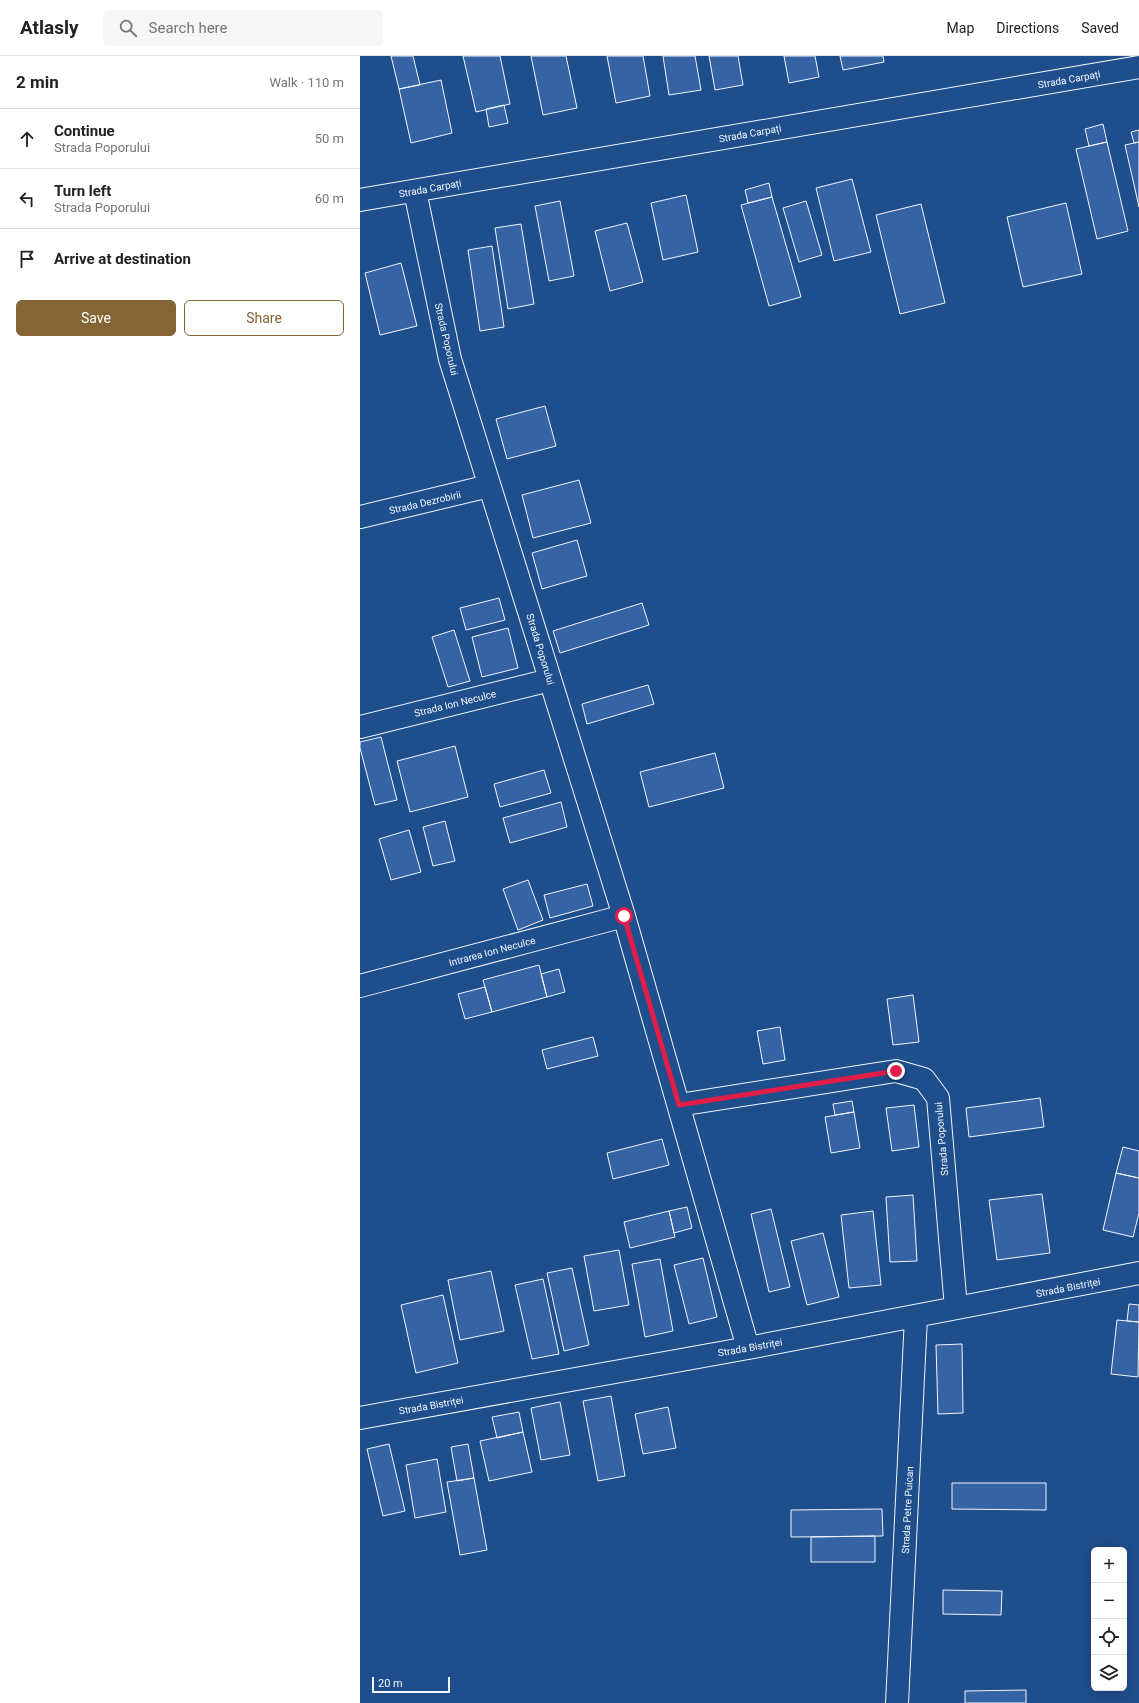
<!DOCTYPE html>
<meta charset="utf-8">
<style>
body{margin:0;font-family:Roboto,sans-serif;background:#f6f6f6;color:#222}
.controls{position:absolute;right:12px;bottom:12px;display:grid;overflow:hidden;border-radius:6px;box-shadow:0 2px 10px #0003}
.controls button{width:36px;height:36px;display:grid;place-items:center;padding:0;border:0;border-bottom:1px solid #e0e0e0;background:#fff;color:#222;font:20px sans-serif}
.scale{position:absolute;left:12px;bottom:10px;width:78px;box-sizing:border-box;padding-left:4px;border:2px solid #f2f6ff;border-top:0;font-size:11px;line-height:14px;white-space:nowrap;color:#f2f6ff;-webkit-text-stroke:3px #1f4e8c;paint-order:stroke}
.stop{position:absolute;width:12px;height:12px;margin:-9px;border:3px solid #e11d48;border-radius:50%;background:#fff}
.stop.end{background:#e11d48;border-color:#fff;box-shadow:0 1px 4px #0008}
.list{margin:0;padding:0;list-style:none}
h2{display:flex;justify-content:space-between;align-items:center;height:52px;margin:0;padding:0 16px;font-size:17px}
h2 small{font-size:13px;font-weight:400;color:#767676}
.list li{display:grid;grid-template-columns:26px 1fr auto;gap:12px;align-items:center;box-sizing:border-box;height:60px;padding:0 16px;border-top:1px solid #e0e0e0}
.list b{display:block;font-size:15px;white-space:nowrap}
.list p{margin:0;font-size:13px;white-space:nowrap;color:#767676}
.list em{font-size:13px;font-style:normal;color:#767676}
.actions{display:flex;gap:8px;padding:12px 16px}
.actions a{flex:1;padding:9px 0;border:1px solid #856535;border-radius:6px;text-align:center;font-size:14px;color:#856535}
.actions .main{background:#856535;color:#fff}
.icon{flex:none;width:22px;height:22px;fill:none;stroke:currentColor;stroke-width:2;stroke-linecap:round;stroke-linejoin:round}
.map{position:relative;flex:none;width:779px;height:1647px;overflow:hidden}
header{display:flex;align-items:center;gap:24px;box-sizing:border-box;height:56px;padding:0 20px;background:#fff;border-bottom:1px solid #e0e0e0}
header strong{font-size:19px}
nav{display:flex;gap:22px;margin-inline-start:auto;font-size:14px}
.search{width:280px;height:36px;background:#f6f6f6;display:flex;align-items:center;gap:10px;box-sizing:border-box;padding:0 14px;border-radius:6px;color:#767676;font-size:15px}
main{display:flex}
aside{flex:1;background:#fff}
.map>svg:first-child{display:block}
.building{fill:#3563a3;stroke:#f2f6ff}
.lines{fill:none;stroke-linecap:round;stroke-linejoin:round}
.minor-casing{stroke:#f2f6ff;stroke-width:24}
.primary-casing{stroke:#f2f6ff;stroke-width:24}
.minor{stroke:#1f4e8c;stroke-width:22}
.primary{stroke:#1f4e8c;stroke-width:22}
.route{stroke:#e11d48;stroke-width:5}
.labels{text-anchor:middle;stroke-width:3;stroke-linejoin:round;paint-order:stroke}
.street-label{font-size:10px;fill:#f2f6ff;stroke:#1f4e8c}
</style>
<header>
<strong>Atlasly</strong>
<div class="search"><svg class="icon" aria-label="search" viewBox="0 0 24 24"><circle cx="10" cy="10" r="6"/><path d="M15 15l6 6"/></svg>Search here</div>
<nav><a>Map</a><a>Directions</a><a>Saved</a></nav>
</header>
<main>
<aside>
<h2>2 min<small>Walk · 110 m</small></h2>
<ul class="list">
<li><svg class="icon" aria-label="ahead" viewBox="0 0 24 24"><path d="M12 20V5M6 11l6-6 6 6"/></svg><div><b>Continue</b><p>Strada Poporului</p></div><em>50 m</em></li>
<li><svg class="icon" aria-label="left" viewBox="0 0 24 24"><path d="M17 20v-9H6M10 6l-5 5 5 5"/></svg><div><b>Turn left</b><p>Strada Poporului</p></div><em>60 m</em></li>
<li><svg class="icon" aria-label="arrive" viewBox="0 0 24 24"><path d="M6 21V4h12l-3 4 3 4H6"/></svg><div><b>Arrive at destination</b></div></li>
</ul>
<div class="actions"><a class="main">Save</a><a>Share</a></div>
</aside>
<div class="map">
<svg width="779" height="1647" viewBox="0 0 779 1647">
<rect width="100%" height="100%" fill="#1f4e8c"/>
<path class="building" d="M31 0H53L60 29 39 33Z
M103 0H140L150 48 116 56Z
M171 0H206L217 52 183 59Z
M247 0H283L290 40 256 47Z
M303 0H335L341 34 309 39Z
M349 0H378L383 29 355 34Z
M424 0H455L459 21 429 27Z
M480 0H523L524 6 483 14Z
M81 24 92 77 51 87 39 33Z
M144 49 148 67 129 71 126 53Z
M743 68 747 86 729 90 725 73Z
M779 74V86L774 87 771 76Z
M747 86 768 175 737 183 716 93Z
M779 86V151L765 89Z
M492 123 511 196 474 205 456 132Z
M409 127 412 141 388 147 385 134Z
M326 139 338 196 303 204 291 147Z
M412 141 441 241 409 250 381 149Z
M200 145 214 220 189 225 175 150Z
M446 145 462 199 439 206 423 152Z
M706 147 722 218 663 231 647 161Z
M561 148 585 247 540 258 516 159Z
M267 167 283 226 250 235 235 175Z
M161 168 174 248 148 253 135 172Z
M132 190 144 271 120 275 108 194Z
M41 207 57 270 20 279 5 217Z
M185 350 196 390 147 403 136 363Z
M219 424 231 467 173 482 162 439Z
M217 484 227 520 182 533 172 497Z
M139 542 145 564 106 574 100 552Z
M282 547 289 569 200 597 193 575Z
M148 572 158 612 122 621 112 581Z
M94 574 110 625 88 631 72 581Z
M288 629 294 648 227 668 222 648Z
M21 681 37 744 15 749 0 692V686Z
M95 690 108 741 50 756 37 705Z
M355 697 364 732 289 751 280 716Z
M184 714 191 737 140 751 134 728Z
M201 746 207 771 150 787 143 762Z
M85 765 95 805 73 810 63 771Z
M49 774 61 816 31 824 19 783Z
M168 824 183 864 158 874 143 833Z
M227 828 233 850 190 862 184 839Z
M179 909 187 941 132 956 123 924Z
M199 913 205 936 187 941 181 918Z
M125 931 132 956 105 963 98 938Z
M553 939 559 986 533 989 527 943Z
M420 971 425 1004 403 1008 397 975Z
M233 981 238 1000 187 1013 182 994Z
M680 1042 684 1071 609 1081 606 1052Z
M492 1045 494 1056 475 1059 473 1048Z
M554 1049 559 1091 532 1095 526 1052Z
M494 1056 500 1092 471 1097 465 1061Z
M302 1083 309 1109 253 1123 247 1097Z
M763 1091 779 1095V1122L756 1117Z
M756 1117 779 1122V1157L773 1181 743 1174Z
M682 1138 690 1197 637 1204 629 1144Z
M553 1139 557 1205 530 1206 526 1141Z
M327 1151 332 1172 314 1177 309 1155Z
M411 1153 430 1231 409 1236 391 1158Z
M309 1155 315 1181 270 1192 264 1166Z
M513 1155 521 1229 489 1232 481 1159Z
M463 1177 479 1241 447 1249 431 1185Z
M259 1194 269 1249 234 1255 224 1200Z
M343 1202 357 1261 329 1268 314 1209Z
M300 1203 313 1275 285 1281 272 1208Z
M212 1212 229 1289 204 1295 187 1217Z
M131 1215 144 1275 100 1284 88 1224Z
M183 1223 199 1298 172 1303 155 1229Z
M83 1239 98 1307 56 1317 41 1249Z
M769 1248 779 1249V1266L767 1265Z
M757 1264 779 1266 778 1321 751 1318Z
M602 1288 603 1357 578 1358 576 1289Z
M251 1340 265 1420 238 1425 223 1345Z
M200 1346 210 1399 181 1404 171 1352Z
M308 1351 316 1392 283 1398 275 1358Z
M159 1356 163 1376 137 1382 132 1361Z
M163 1376 172 1416 129 1425 120 1385Z
M29 1388 45 1455 23 1460 7 1393Z
M108 1388 114 1422 97 1425 91 1391Z
M77 1403 86 1456 55 1462 46 1409Z
M114 1422 127 1494 100 1499 87 1426Z
M592 1427H686V1454L592 1453Z
M522 1453 523 1480 431 1481V1454Z
M515 1480V1506H451V1481Z
M583 1534 642 1535 641 1559 583 1558Z
M666 1634V1647H605V1635Z"/>
<g class="lines">
<defs>
<path id="minor" d="M55 135 90 303 264 860 388 1292
M0 461 129 430
M0 671 190 624
M0 930 264 860
M319 1049 536 1015 564 1023 578 1042 596 1252
M0 1362 388 1292 779 1217
M537 1647 556 1261"/>
<path id="primary" d="M0 144 779 11"/>
</defs>
<use href="#minor" class="minor-casing"/>
<use href="#primary" class="primary-casing"/>
<use href="#minor" class="minor"/>
<use href="#primary" class="primary"/>
</g>
<g class="lines">
<path class="route" d="M264 860 319 1049 536 1015"/>
</g>
<g class="labels">
<g class="street-label">
<text transform="translate(709 23) rotate(-10)" y="4">Strada Carpați</text>
<text transform="translate(390 77) rotate(-10)" y="4">Strada Carpați</text>
<text transform="translate(70 132) rotate(-10)" y="4">Strada Carpați</text>
<text transform="translate(87 283) rotate(77)" y="4">Strada Poporului</text>
<text transform="translate(65 446) rotate(-13)" y="4">Strada Dezrobirii</text>
<text transform="translate(181 593) rotate(73)" y="4">Strada Poporului</text>
<text transform="translate(95 647) rotate(-14)" y="4">Strada Ion Neculce</text>
<text transform="translate(132 895) rotate(-15)" y="4">Intrarea Ion Neculce</text>
<text transform="translate(581 1083) rotate(-95)" y="4">Strada Poporului</text>
<text transform="translate(708 1231) rotate(-11)" y="4">Strada Bistriței</text>
<text transform="translate(390 1291) rotate(-10)" y="4">Strada Bistriței</text>
<text transform="translate(71 1349) rotate(-10)" y="4">Strada Bistriței</text>
<text transform="translate(547 1454) rotate(-87)" y="4">Strada Petre Puican</text>
</g>
</g>
</svg>
<div class="controls">
<button>+</button>
<button>−</button>
<button><svg class="icon" aria-label="locate" viewBox="0 0 24 24"><circle cx="12" cy="12" r="6"/><path d="M12 2v4M12 18v4M2 12h4M18 12h4"/></svg></button>
<button><svg class="icon" aria-label="layers" viewBox="0 0 24 24"><path d="M12 4l9 5-9 5-9-5zM3 14l9 5 9-5"/></svg></button>
</div>
<div class="scale">20 m</div>
<div class="stop" style="left:264px;top:860px"></div>
<div class="stop end" style="left:536px;top:1015px"></div>
</div>
</main>
